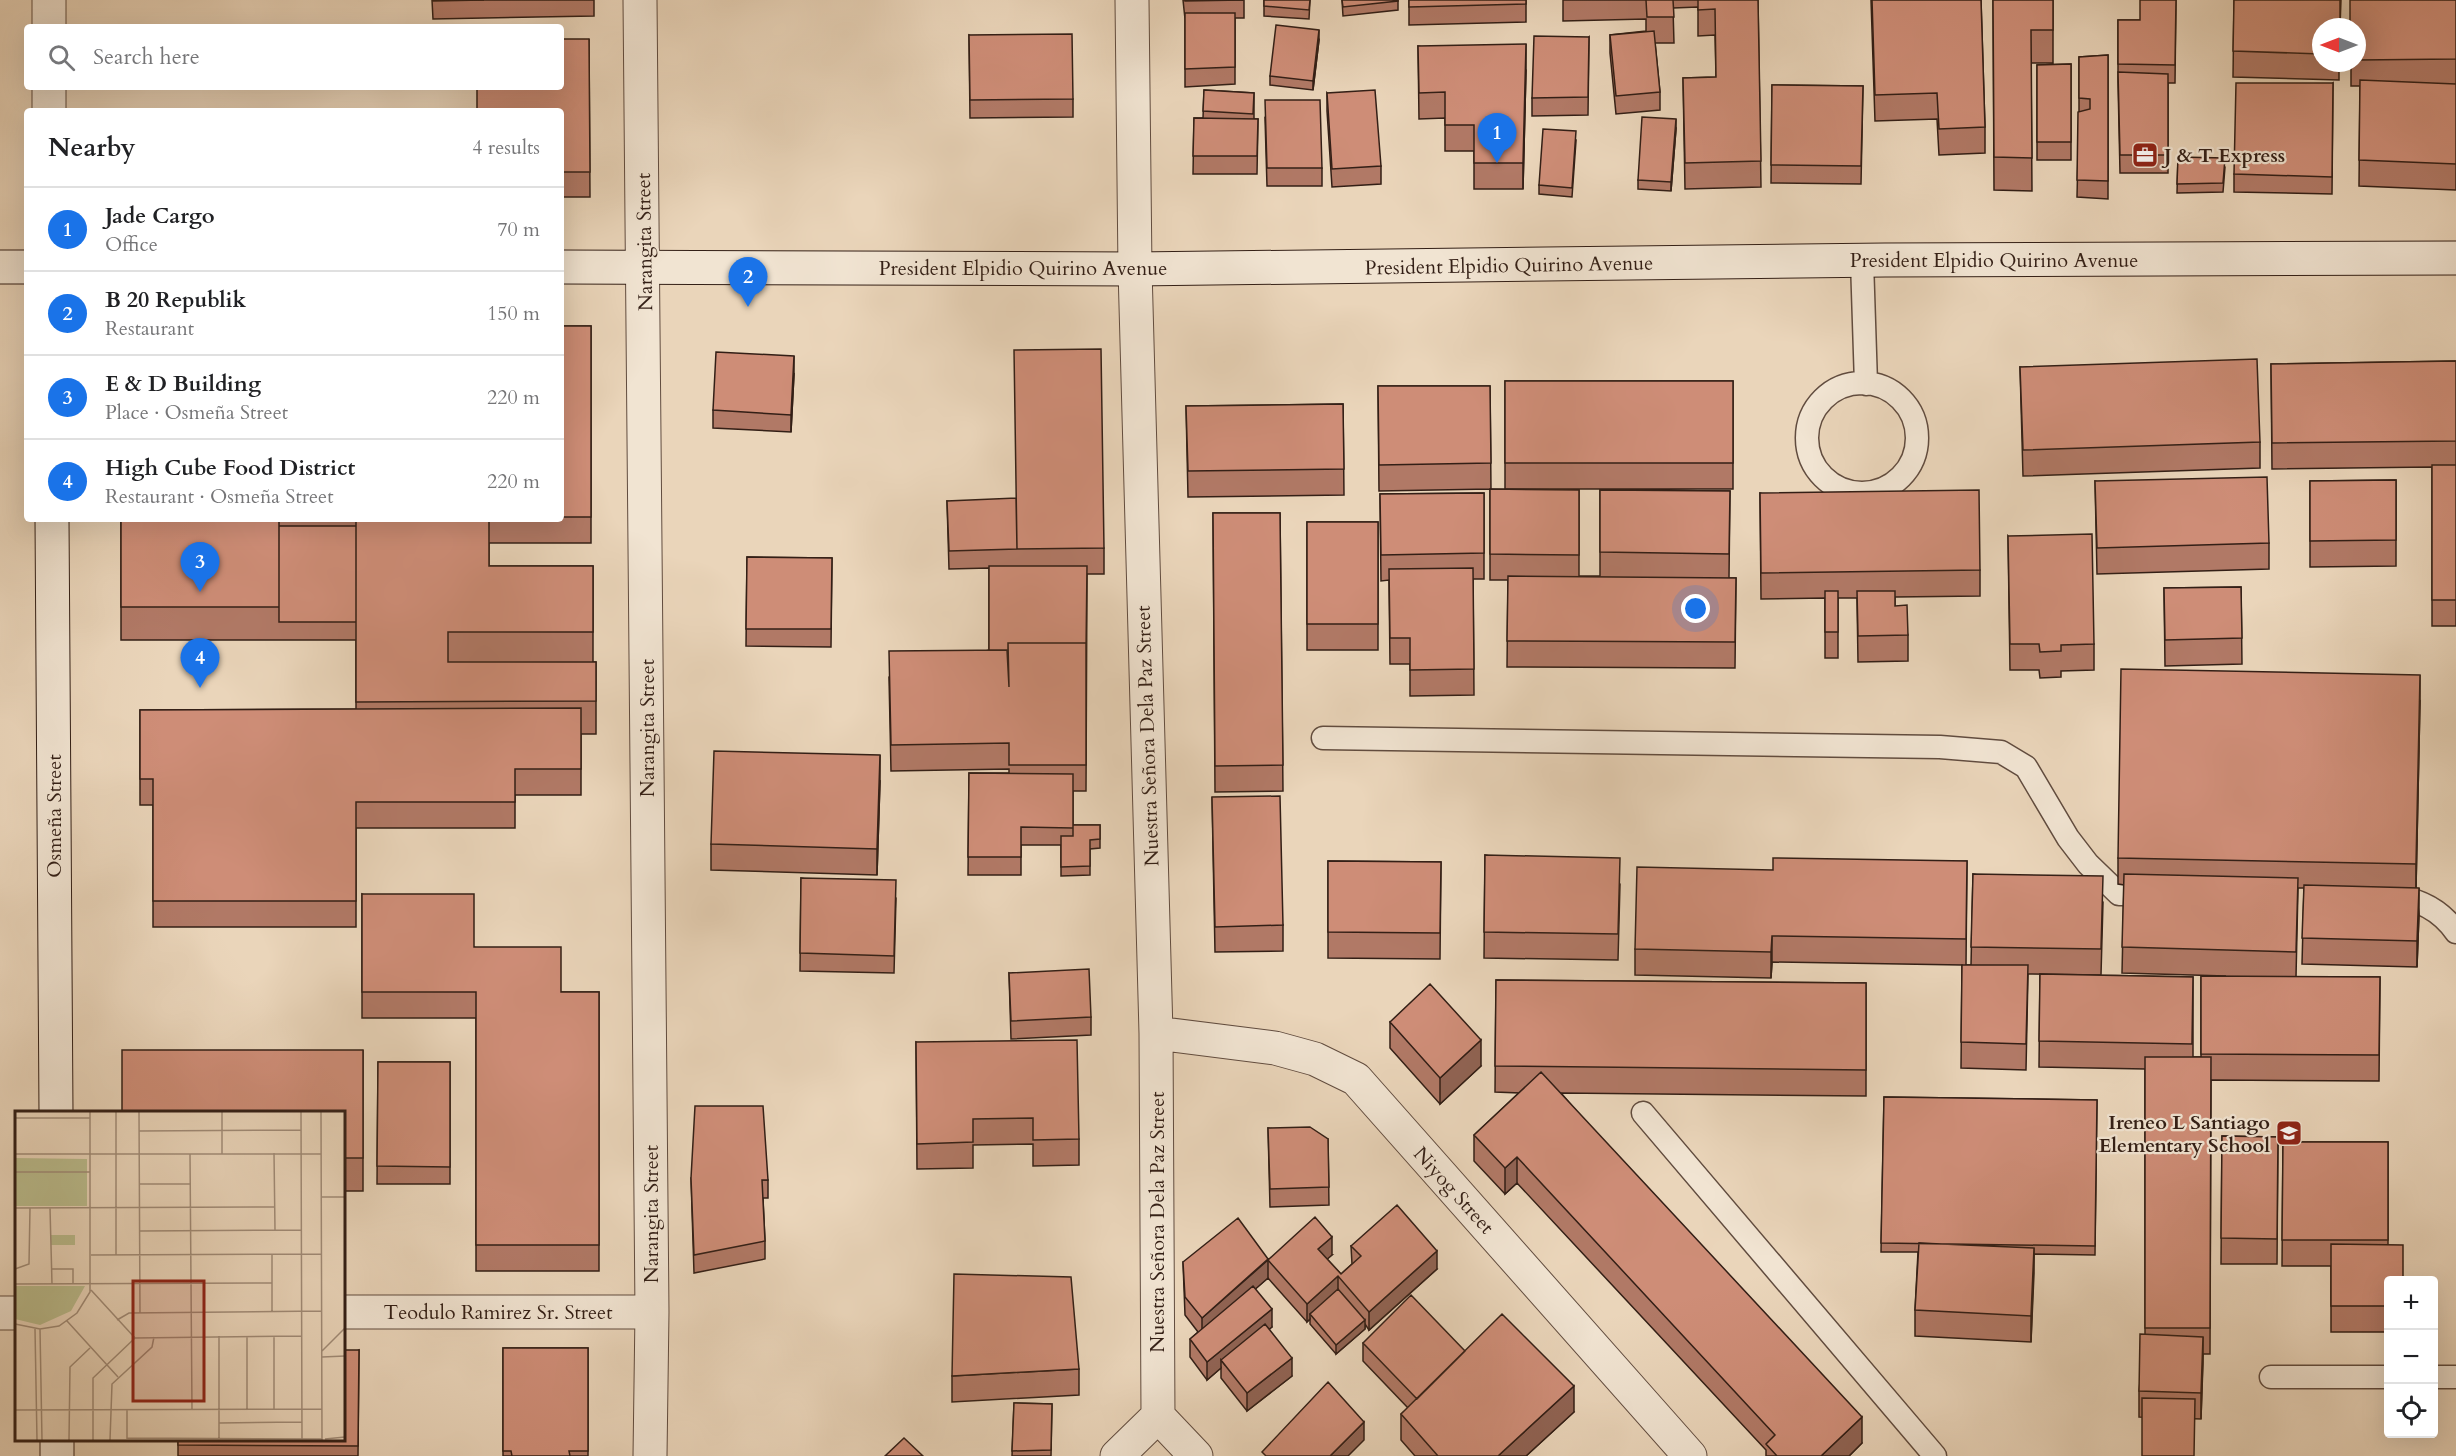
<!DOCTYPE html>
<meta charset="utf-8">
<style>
body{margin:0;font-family:Cardo,serif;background:#f2f2f2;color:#202124}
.controls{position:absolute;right:18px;bottom:18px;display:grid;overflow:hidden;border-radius:6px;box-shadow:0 6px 24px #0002}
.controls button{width:54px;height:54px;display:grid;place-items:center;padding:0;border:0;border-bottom:2px solid #e0e0e0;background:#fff;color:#202124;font:30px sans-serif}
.compass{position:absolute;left:2312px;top:18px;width:54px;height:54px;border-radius:50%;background:#fff;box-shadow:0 6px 24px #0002;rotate:270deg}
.you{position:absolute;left:1696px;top:609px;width:21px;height:21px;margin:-15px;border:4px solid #fff;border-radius:50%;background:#1a73e8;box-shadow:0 0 0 9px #1a73e833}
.badge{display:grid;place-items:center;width:39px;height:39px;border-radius:50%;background:#1a73e8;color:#fff;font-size:20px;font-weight:700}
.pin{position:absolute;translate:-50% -50px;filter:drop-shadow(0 2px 3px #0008)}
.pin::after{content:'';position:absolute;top:32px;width:21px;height:18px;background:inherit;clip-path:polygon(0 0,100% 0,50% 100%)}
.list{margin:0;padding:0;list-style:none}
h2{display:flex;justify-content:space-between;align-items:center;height:78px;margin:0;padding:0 24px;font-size:26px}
h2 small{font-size:20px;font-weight:400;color:#757577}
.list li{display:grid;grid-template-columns:39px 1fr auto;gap:18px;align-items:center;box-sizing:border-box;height:84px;padding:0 24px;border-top:2px solid #e0e0e0}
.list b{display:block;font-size:22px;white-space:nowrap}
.list p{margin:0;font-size:20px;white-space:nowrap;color:#757577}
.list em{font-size:20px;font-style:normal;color:#757577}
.icon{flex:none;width:33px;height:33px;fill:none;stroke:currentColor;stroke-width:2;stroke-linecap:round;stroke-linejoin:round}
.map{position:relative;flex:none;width:2456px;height:1456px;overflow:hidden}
.search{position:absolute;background:#fff;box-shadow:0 6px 24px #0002;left:24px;top:24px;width:540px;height:66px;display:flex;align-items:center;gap:15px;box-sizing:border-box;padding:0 21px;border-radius:6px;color:#757577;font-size:22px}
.panel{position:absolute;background:#fff;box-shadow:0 6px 24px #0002;left:24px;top:108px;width:540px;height:414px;border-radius:6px}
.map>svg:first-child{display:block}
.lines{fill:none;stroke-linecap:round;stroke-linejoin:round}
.lane-casing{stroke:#614c3f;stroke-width:25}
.street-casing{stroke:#614c3f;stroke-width:35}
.secondary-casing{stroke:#331f16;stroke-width:35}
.lane{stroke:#f1e4d2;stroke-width:22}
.street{stroke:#f1e4d2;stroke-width:33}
.secondary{stroke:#f1e4d2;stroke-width:33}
.wall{fill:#b17966;stroke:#331f16;stroke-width:1.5}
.shaded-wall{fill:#906353;stroke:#331f16;stroke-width:1.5}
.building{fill:#ce8d77;stroke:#331f16;stroke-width:1.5}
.labels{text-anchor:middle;stroke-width:4.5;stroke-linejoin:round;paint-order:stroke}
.poi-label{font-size:20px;font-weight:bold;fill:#331f16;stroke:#f1e4d2;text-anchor:start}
.street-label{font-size:20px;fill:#331f16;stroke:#f1e4d2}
.inset-road{fill:none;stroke:#a18c78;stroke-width:1.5}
.view{fill:#8f2418;fill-opacity:0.15;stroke:#8f2418;stroke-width:3}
.inset-edge{fill:none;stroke:#331f16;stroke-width:3}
</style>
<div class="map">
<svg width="2456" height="1456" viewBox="0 0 2456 1456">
<rect width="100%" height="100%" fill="#ead5ba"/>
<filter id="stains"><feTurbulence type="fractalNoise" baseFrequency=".00333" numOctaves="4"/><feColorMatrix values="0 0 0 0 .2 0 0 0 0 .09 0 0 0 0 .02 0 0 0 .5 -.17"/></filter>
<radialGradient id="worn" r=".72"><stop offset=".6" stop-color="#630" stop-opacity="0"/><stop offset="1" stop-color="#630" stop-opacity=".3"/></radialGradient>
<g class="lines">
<defs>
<path id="lane" d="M1862 261 1866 384
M1807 438a55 55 0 1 1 110 0a55 55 0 1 1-110 0Z
M1323 738 1940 747 2001 752 2026 767 2068 838 2088 864 2119 894H2155
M2389 896C2416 898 2440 909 2456 932
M1643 1113 1935 1456
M2271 1377H2388
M2434 1377H2456"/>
<path id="street" d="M49 0V27
M640 0 652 1312 650 1456
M49 87V111
M1156 1033 1275 1048 1315 1059 1356 1079 1690 1456
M344 1312H652
M0 1313H16
M1158 1416 1196 1456
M1117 1456 1158 1416 1156 1033 1135 269 1132 0"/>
<path id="secondary" d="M0 267H27
M561 267 1135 269 1885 260 2456 258
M52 519 56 1112
M57 1456V1440"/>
</defs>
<use href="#lane" class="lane-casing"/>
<use href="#street" class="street-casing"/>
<use href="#secondary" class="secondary-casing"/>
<use href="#lane" class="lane"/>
<use href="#street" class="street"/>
<use href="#secondary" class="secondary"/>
</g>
<path class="wall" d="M432 0H594V16L433 19Z
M1183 0H1244V18H1235V84L1185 87V19Z
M1264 0H1310L1309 19 1264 16Z
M1342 0H1398V10L1343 16Z
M1409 0H1526V22L1409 25Z
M1563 0H1758L1761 187 1685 189 1683 78 1716 77 1715 35 1698 36V7L1673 8 1674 43H1655L1660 92V110L1616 114 1610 53V35L1646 31V19L1563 21Z
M1871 0H1981L1985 127V153L1939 155 1937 119 1875 121Z
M1993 0H2053V63H2031L2032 191 1994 190Z
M2176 0 2175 83H2168V173H2120L2118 82V20H2140Z
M2234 0H2341L2340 27H2321V63H2339V80L2233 77Z
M2456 0V190L2359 186 2360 86H2351V63H2357V27Z
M969 35 1073 99V117L970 118Z
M1589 37 1588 115 1532 116V98Z
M589 39 590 197H561V111Z
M1319 40 1313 90 1270 85V76Z
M1418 46 1526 70 1523 189H1474V151H1445V118L1419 119Z
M2108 55V199L2077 197 2079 112V57Z
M2071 64V160H2037V65Z
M2333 83 2332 194 2234 192V174Z
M1772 85 1863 86 1861 184 1771 183Z
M1204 90 1254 93V119H1258L1257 174H1193L1194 118H1203Z
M1327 93 1381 166V184L1332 187 1327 111Z
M1265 118 1322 168V186H1267Z
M1676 129 1671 191 1638 189V180Z
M1576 141 1572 197 1539 194V185Z
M2178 157 2225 167 2223 192 2177 193Z
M561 326H591V543H489V566H593V662H596V734H581V795H515V828H356V927H153V805H140V710L356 709V640H121V519H561Z
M2456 361V626H2432V467L2272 469 2271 364Z
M2020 367 2260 442V468L2023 476Z
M794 374 791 432 713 428V410Z
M1505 381H1733V489H1505Z
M1378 386H1490L1491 489 1579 490V576H1600V490L1730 491 1729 578H1736L1735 668 1507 667 1508 580H1490V489L1379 491Z
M1343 404 1344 495 1188 497 1186 406Z
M2396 480V566L2310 567V481Z
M2095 481 2269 543V569L2097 574Z
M1484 493V579H1473L1474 695 1410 696V664H1390L1389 580 1381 581 1380 494Z
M1760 493 1980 570V596L1895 597V606L1908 635V661L1858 662 1857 598H1838V658H1825V598L1761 599Z
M947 501 1104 548V574H1087L1086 791H1073V825H1100V848L1090 849V875L1061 876V845H1021V875H968L969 773H1009V769L891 771 889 677 989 650V568L949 569Z
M1213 513H1280L1283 791 1215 792Z
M1307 522H1378V650H1307Z
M2008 536 2094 644V670L2061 671V677L2040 678 2039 670H2010Z
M747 557 832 558 831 647 746 646Z
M2241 587 2242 664 2165 666 2164 588Z
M2420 701 2416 888 2419 914 2417 967 2302 964 2304 888H2298L2296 977H2380L2379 1081 2211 1080 2210 1354H2203L2201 1419 2139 1417V1391L2145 1334V1069L2039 1067 2040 974 2193 977V1057H2201V976H2226L2122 973 2124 885 2118 884V858Z
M880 781 877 875 711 870V844Z
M1212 797 1283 925V951L1215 952Z
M1485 855 1620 884 1618 960 1484 958Z
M1328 861 1441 862 1440 959 1328 958Z
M1967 861 1966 965H1971L1973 874 2103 902 2101 975 2028 974 2026 1070 1961 1068 1962 965 1772 962 1771 978 1635 975V949L1773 870Z
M801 878 896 898 894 973 800 971Z
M362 894 474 947 561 992H599V1271H476V1018H362Z
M1009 973 1091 1017V1035L1011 1039Z
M1496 980 1866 983V1096L1561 1093 1862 1443 1849 1456H1766V1450L1517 1183 1505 1194 1474 1161V1135L1519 1093 1495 1092Z
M1390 1022 1481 1066 1440 1104 1390 1048Z
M916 1042 1079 1139V1165L1033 1166V1144L973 1145V1168L917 1169Z
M363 1050V1191H345V1267H344V1113Z
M378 1062H450V1184H377Z
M1884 1097 2097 1100 2095 1255 2034 1254 2031 1342 1915 1336V1310L1918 1252H1881Z
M1268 1128 1328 1139 1329 1205 1270 1207Z
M2222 1136 2278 1137 2277 1264H2221Z
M2283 1142H2388V1332H2331V1266H2282Z
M691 1178 768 1180V1198H763L765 1241V1259L694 1273Z
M1351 1246 1437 1269 1369 1330 1365 1324V1329L1336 1354 1310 1324V1319L1307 1322 1268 1278 1255 1289 1272 1327 1269 1329 1292 1376 1247 1411 1221 1378V1368L1207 1380 1190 1357V1339L1198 1332 1185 1315 1183 1262 1268 1259 1332 1255 1327 1259 1341 1274 1352 1264Z
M1363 1343 1465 1351 1574 1412 1526 1456H1415L1401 1440V1414L1408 1408 1363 1361Z
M503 1348H588V1456H503Z
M359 1350 358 1456H178V1440Z
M1079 1369V1395L952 1402V1376Z
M1014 1403 1052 1404 1051 1456H1012Z"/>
<path class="shaded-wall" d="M1319 30V40L1313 90V81Z
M1526 44V70L1523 189V163Z
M1676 119V129L1671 191V182Z
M794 356V374L791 432V415Z
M2420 675V701L2416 890V864Z
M880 755V781L877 875V849Z
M2419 888V914L2417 967V941Z
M1772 936V962L1771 978V952Z
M1481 1040V1066L1440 1104V1078Z
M1517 1157V1183L1505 1194V1168Z
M1332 1237V1255L1318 1267V1249Z
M2034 1248V1274L2031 1342V1316Z
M1437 1251V1269L1369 1330V1312Z
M1268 1260V1278L1202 1336V1318Z
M1338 1276V1294L1310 1314V1319L1307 1322V1304Z
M1272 1309V1327L1225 1365 1221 1360V1368L1207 1380V1362Z
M1365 1320V1329L1336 1354V1345Z
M2203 1337V1363L2201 1419V1393Z
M1292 1358V1376L1247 1411V1393Z
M1574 1386V1412L1526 1456H1498Z
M1862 1417V1443L1849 1456H1821Z
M1364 1422V1440L1348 1456H1330Z"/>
<path class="building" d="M433 0H484L433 1Z
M1185 0H1243L1185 1Z
M1264 0H1310L1309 10 1264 6Z
M1342 0H1398V1L1343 7Z
M1409 0H1526V4L1409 7Z
M1646 0H1673L1674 17H1647Z
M1698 0H1758L1761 161 1685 163 1683 78 1716 77 1715 9 1698 10Z
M1872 0H1981L1985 127 1939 129 1937 93 1875 95Z
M1993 0H2053V30H2031L2032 158 1994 157Z
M2140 0H2176L2175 65 2118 64V20H2140Z
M2234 0H2340V27H2321V54L2233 51Z
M2350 0H2456V59L2357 60V27H2350Z
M1185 13H1235V67L1185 69Z
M1276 25 1319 30 1313 81 1270 76Z
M1654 31 1660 92 1616 96 1610 35Z
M1072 34 1073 99 970 100 969 35Z
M1534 36 1589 37 1588 97 1532 98Z
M561 39H589L590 172H561V111H477V87H561Z
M1526 44 1523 163H1474V125H1445V92L1419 93 1418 46Z
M2108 55V181L2077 180 2078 112 2090 109V99L2079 98V57Z
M2071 64V142H2037V65Z
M2118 72 2168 74V155H2120Z
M2360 80 2456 84V164L2359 160Z
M2236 83H2333L2332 177 2234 174Z
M1772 85 1863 86 1861 166 1771 165Z
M1204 90 1254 93 1253 114 1203 111Z
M1375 90 1381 166 1332 169 1327 93Z
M1265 100H1320L1322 168H1267Z
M1642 117 1676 119 1671 182 1638 180Z
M1194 118 1258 119 1257 156H1193Z
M1543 129 1576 131 1572 188 1539 185Z
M2178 157 2225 158 2223 183 2177 184Z
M561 326H591V517H561Z
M1101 349 1104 548 1017 549 1014 350Z
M716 352 794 356 791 415 713 410Z
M2257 359 2260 442 2023 450 2020 367Z
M2456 361V441L2272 443 2271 364Z
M1505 381H1733V463H1505Z
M1378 386H1490L1491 463 1379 465Z
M1343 404 1344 469 1188 471 1186 406Z
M2432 465H2456V600H2432Z
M2267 477 2269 543 2097 548 2095 481Z
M2396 480V540L2310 541V481Z
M1490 489 1579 490V555L1490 554Z
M1600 490 1730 491 1729 554 1600 552Z
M1979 490 1980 570 1761 573 1760 493Z
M1484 493V553L1381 555 1380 494Z
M1016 498 1017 549 949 551 947 501Z
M1213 513H1280L1283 765 1215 766Z
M121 519H279V607H121Z
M356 519H489V566H593V632H448V662H596V701L356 702Z
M1307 522H1378V624H1307Z
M279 526H356V622H279Z
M2092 534 2094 644 2061 645V651L2040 652 2039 644H2010L2008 536Z
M747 557 832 558 831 629H746Z
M989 566H1087L1086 651V643H1008V650H989Z
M1473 568 1474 669 1410 670V638H1390L1389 569Z
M1508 576 1736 578 1735 642 1507 641Z
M2241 587 2242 638 2165 640 2164 588Z
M1825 591H1838V632H1825Z
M1857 591H1895V606L1907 605 1908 635 1858 636Z
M1008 643H1086V765H1009V743L891 745 889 651 1007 650 1009 687Z
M2121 669 2420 675 2416 864 2118 858Z
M581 708V769H515V802H356V901H153V779H140V710Z
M714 751 880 755 877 849 711 844Z
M969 773 1073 774V828L1021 827V857H968Z
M1280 796 1283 925 1215 927 1212 797Z
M1073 825H1100V839L1090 840V866L1061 867V836H1073Z
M1485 855 1620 858 1618 934 1484 932Z
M1773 858 1967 861 1966 939 1772 936 1771 952 1635 949 1637 867 1773 870Z
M1328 861 1441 862 1440 933 1328 932Z
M1973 874 2103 876 2101 949 1971 947Z
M2124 874 2298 878 2296 952 2122 947Z
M801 878 896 880 894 956 800 953Z
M2304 885 2419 888 2417 941 2302 938Z
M362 894H474V947H561V992H599V1245H476V992H362Z
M1962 965H2028L2026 1044 1961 1042Z
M1089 969 1091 1017 1011 1021 1009 973Z
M2040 974 2193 977 2192 1044 2039 1041Z
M2201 976 2380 977 2379 1055 2201 1054Z
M1496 980 1866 983V1070L1495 1066Z
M1430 984 1481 1040 1440 1078 1390 1022Z
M1077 1040 1079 1139 1033 1140V1118L973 1119V1142L917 1144 916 1042Z
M122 1050H363V1158H345V1234H344V1113H122Z
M2145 1057H2211L2210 1328H2145Z
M378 1062H450V1167L377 1166Z
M1541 1072 1862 1417 1821 1456H1777L1766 1444 1775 1435 1517 1157 1505 1168 1474 1135Z
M1884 1097 2097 1100 2095 1246 1881 1243Z
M695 1106H763L768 1180H762L765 1241 694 1255 691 1178Z
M1310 1127 1328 1139 1329 1187 1270 1189 1268 1128Z
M2222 1136 2278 1137 2277 1239 2221 1238Z
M2283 1142H2388V1240H2282Z
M1397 1205 1437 1251 1369 1312 1338 1276 1307 1304 1268 1260 1315 1217 1332 1237 1318 1249 1341 1274 1361 1256 1351 1246Z
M1238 1218 1268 1259 1202 1318 1185 1297 1183 1262Z
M1919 1243 2034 1248 2031 1316 1915 1310Z
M2331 1244 2403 1245V1281H2388V1306H2331Z
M954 1274 1071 1277 1079 1369 952 1376Z
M1253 1286 1272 1309 1207 1362 1190 1339Z
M1338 1289 1365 1320 1336 1345 1310 1314Z
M1411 1295 1465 1351 1417 1399 1363 1343Z
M1502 1314 1574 1386 1498 1456H1438L1401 1414Z
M1265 1324 1292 1358 1247 1393 1221 1360Z
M2140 1334 2203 1337 2201 1393 2139 1391Z
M503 1348H588V1451H569L570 1456H512L511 1451H503Z
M344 1350H359L358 1446 178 1445V1440H344Z
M1328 1382 1364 1422 1330 1456H1266L1262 1452Z
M2142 1398 2195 1399 2194 1456H2142Z
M1014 1403 1052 1404 1051 1450 1012 1451Z
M904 1438 923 1456H885Z"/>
<defs>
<symbol id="office-square" viewBox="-11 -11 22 22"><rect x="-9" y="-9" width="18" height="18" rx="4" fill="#8f2418" stroke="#f1e4d2"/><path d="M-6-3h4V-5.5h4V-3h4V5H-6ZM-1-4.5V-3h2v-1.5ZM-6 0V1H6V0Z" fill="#fff"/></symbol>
<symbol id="school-square" viewBox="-11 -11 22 22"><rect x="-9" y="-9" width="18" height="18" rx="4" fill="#8f2418" stroke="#f1e4d2"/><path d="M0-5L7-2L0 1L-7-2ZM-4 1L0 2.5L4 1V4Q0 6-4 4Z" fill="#fff"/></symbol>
</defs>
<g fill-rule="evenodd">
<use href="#office-square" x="2130" y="140" width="30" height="30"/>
<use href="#school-square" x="2274" y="1118" width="30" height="30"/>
</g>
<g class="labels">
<g class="poi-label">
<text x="2164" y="162">J &amp; T Express</text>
<text x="2270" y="1129" text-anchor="end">Ireneo L Santiago<tspan x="2270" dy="23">Elementary School</tspan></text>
</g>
<g class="street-label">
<text transform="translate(644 242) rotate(-91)" y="7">Narangita Street</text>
<text x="1994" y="267">President Elpidio Quirino Avenue</text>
<text transform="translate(1509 265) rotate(-1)" y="7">President Elpidio Quirino Avenue</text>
<text x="1023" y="275">President Elpidio Quirino Avenue</text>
<text transform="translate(647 728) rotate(-90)" y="7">Narangita Street</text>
<text transform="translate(1147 736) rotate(-92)" y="7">Nuestra Señora Dela Paz Street</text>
<text transform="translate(54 816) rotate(-90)" y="7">Osmeña Street</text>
<text transform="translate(1454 1190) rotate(48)" y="7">Niyog Street</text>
<text transform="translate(651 1214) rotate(-90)" y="7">Narangita Street</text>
<text transform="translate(1157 1222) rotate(-90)" y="7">Nuestra Señora Dela Paz Street</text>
<text x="498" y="1319">Teodulo Ramirez Sr. Street</text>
</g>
</g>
<g transform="translate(15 1111)">
<rect width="330" height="330" fill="#ead5ba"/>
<path d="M36 124H60V134H36Z" fill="#babc8d"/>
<path d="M0 47 72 48V95H0ZM0 175H70L56 200 25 214 0 208Z" fill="#babc8d"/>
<path class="inset-road" d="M101 1V144M124 1 125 202M207 1V43M286 1 287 328M306 1 307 329M0 7H75M124 20 286 19M259 42 260 119M0 43H306M175 43 177 299M0 61H75M125 73H176M307 86H330M0 97 259 96M35 97 37 173M125 120 287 119M257 143V200M76 144 307 143M0 158 14 153 15 97M37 158H58V173M0 173 257 172M76 179 120 227 287 225M102 209 114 202 307 200M52 210 103 266M0 213 25 218 44 215 62 202 75 181V1M20 218 22 329M25 218 27 329M259 225V298M307 240 330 217M307 246 330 245M232 298V225M0 299 307 298M204 312 287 311M112 327 307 328M112 328V299M204 328V225M310 328 330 326M54 329 55 256 75 237M78 329V267L120 227M95 329 97 273 137 236 139 226"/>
<path class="view" d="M118 170H189V290H118Z"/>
<rect width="330" height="330" class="inset-edge"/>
</g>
<rect width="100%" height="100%" filter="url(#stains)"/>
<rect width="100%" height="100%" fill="url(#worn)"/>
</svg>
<div class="controls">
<button>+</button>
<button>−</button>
<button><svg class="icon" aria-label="locate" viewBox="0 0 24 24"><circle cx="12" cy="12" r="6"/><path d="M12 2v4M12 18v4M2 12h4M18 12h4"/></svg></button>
</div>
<svg class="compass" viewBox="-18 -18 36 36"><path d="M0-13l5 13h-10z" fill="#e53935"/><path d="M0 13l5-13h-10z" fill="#757577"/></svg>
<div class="you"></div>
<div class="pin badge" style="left:1497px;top:163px">1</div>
<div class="pin badge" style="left:748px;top:307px">2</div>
<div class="pin badge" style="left:200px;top:592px">3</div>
<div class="pin badge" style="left:200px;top:688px">4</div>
<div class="search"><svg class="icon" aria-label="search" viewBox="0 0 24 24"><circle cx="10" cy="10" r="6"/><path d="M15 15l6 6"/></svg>Search here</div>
<section class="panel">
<h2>Nearby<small>4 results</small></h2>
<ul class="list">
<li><span class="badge">1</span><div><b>Jade Cargo</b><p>Office</p></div><em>70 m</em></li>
<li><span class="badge">2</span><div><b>B 20 Republik</b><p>Restaurant</p></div><em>150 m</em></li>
<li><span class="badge">3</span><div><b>E &amp; D Building</b><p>Place · Osmeña Street</p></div><em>220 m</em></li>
<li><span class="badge">4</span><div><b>High Cube Food District</b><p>Restaurant · Osmeña Street</p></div><em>220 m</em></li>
</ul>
</section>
</div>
